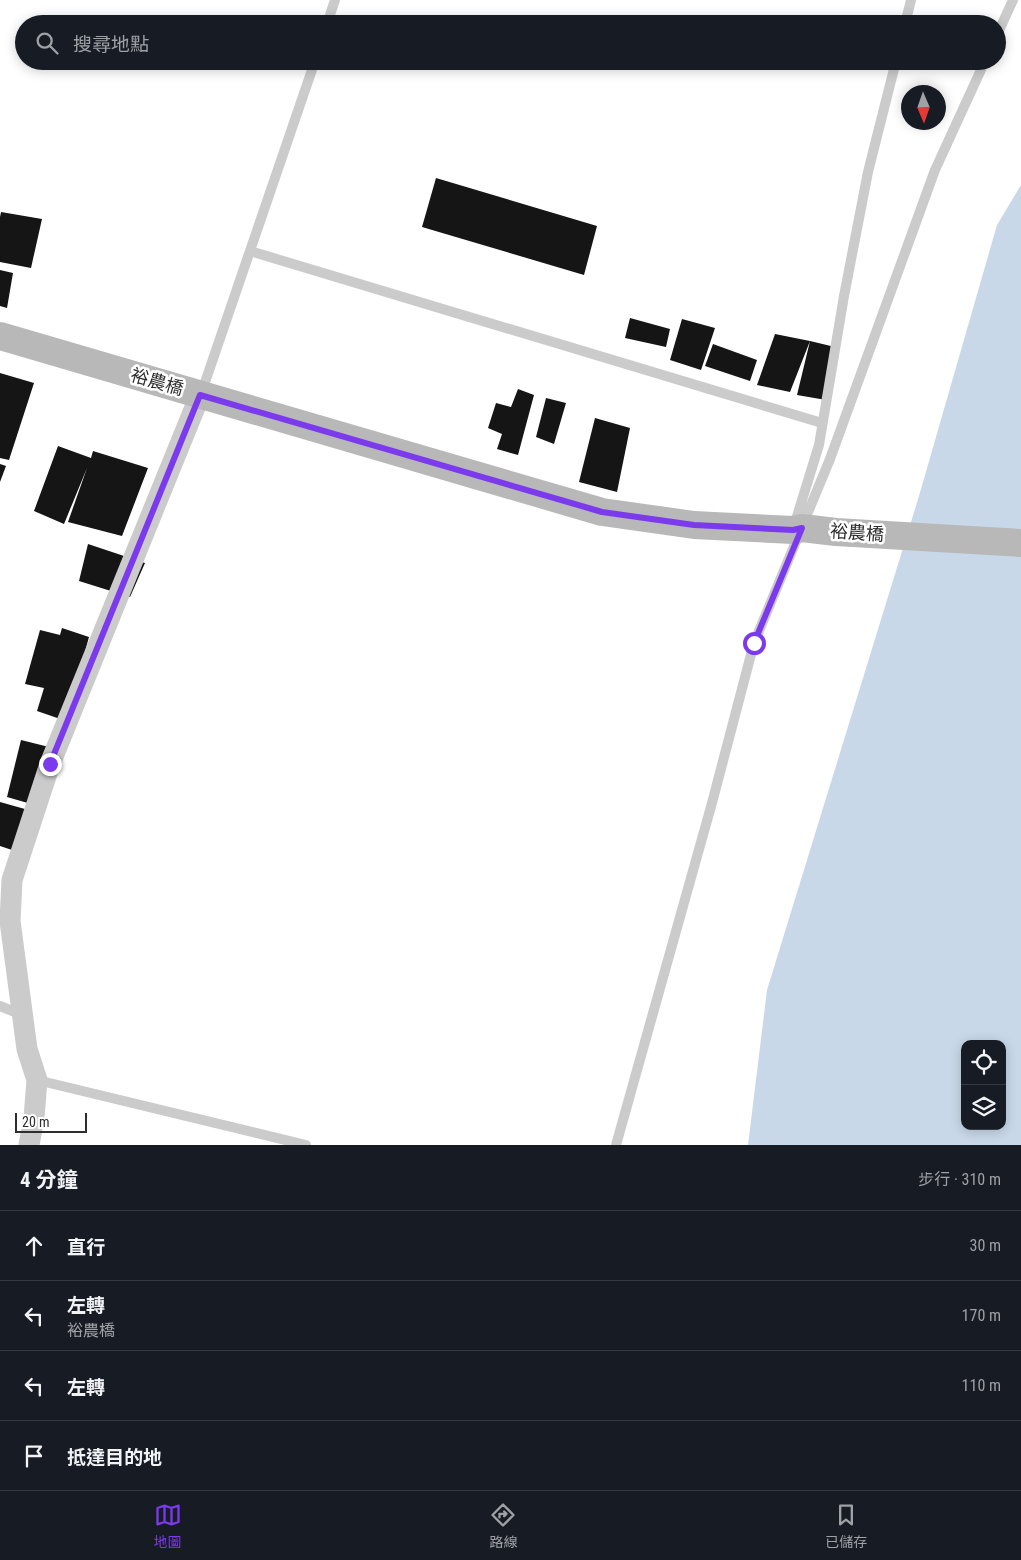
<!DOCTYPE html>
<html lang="zh-TW">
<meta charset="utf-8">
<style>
body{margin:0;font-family:"Roboto Condensed","Noto Sans TC",sans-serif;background:#20242c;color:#f1f3f6}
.controls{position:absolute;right:15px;bottom:15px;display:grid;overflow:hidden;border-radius:10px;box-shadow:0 2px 12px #0003}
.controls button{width:45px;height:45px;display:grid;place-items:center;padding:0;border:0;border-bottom:1px solid #363941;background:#171b24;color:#f1f3f6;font:25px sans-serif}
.compass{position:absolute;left:901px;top:85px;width:45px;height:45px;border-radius:50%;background:#171b24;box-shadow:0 2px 12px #0003;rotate:178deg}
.scale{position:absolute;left:15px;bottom:12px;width:72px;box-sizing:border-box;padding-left:5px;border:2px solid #2e2e2e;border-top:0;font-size:14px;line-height:18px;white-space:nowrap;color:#2e2e2e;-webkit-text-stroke:4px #fff;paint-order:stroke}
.stop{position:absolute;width:15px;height:15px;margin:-11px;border:4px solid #7c3aed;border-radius:50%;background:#fff}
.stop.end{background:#7c3aed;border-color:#fff;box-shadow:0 1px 5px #0008}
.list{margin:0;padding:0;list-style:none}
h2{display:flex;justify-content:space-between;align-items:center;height:65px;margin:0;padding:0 20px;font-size:21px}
h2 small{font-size:16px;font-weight:400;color:#9ea1a6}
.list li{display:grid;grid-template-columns:32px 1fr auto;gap:15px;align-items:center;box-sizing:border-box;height:70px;padding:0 20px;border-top:1px solid #363941}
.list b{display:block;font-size:19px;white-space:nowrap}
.list p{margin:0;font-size:16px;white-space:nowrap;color:#9ea1a6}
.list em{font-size:16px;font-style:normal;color:#9ea1a6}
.icon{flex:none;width:28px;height:28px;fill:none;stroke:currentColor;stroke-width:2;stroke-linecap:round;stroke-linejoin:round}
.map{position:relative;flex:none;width:1021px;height:1145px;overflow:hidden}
.search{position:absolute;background:#171b24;box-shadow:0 2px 12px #0003;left:15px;right:15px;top:15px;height:55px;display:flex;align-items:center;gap:12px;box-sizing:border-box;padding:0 18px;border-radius:28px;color:#9ea1a6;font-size:19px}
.sheet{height:345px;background:#171b24}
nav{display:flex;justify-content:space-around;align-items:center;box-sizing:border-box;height:70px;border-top:1px solid #363941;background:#171b24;font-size:14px;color:#9ea1a6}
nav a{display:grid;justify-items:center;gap:2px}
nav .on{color:#7c3aed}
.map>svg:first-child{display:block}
.water{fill:#c9d8e9;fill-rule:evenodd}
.building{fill:#151515}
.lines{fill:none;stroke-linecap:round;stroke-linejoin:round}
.lane{stroke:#cbcbcb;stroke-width:10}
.street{stroke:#cbcbcb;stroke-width:21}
.secondary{stroke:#b8b8b8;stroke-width:28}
.route{stroke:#7c3aed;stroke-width:6}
.labels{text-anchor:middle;stroke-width:5;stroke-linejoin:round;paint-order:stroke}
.street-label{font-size:18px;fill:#2e2e2e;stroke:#fff}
</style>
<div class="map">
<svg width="1021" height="1145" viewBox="0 0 1021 1145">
<rect width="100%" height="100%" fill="#fff"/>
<path class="water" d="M1021 185V1145H748L767 990 919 496 997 225ZM965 1044H1002V1126H965Z"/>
<path class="building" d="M436 178 597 226 584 275 422 227Z
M1 212 42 219 31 268 0 262V217Z
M0 270 13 273 7 308 0 306Z
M630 318 670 329 666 347 625 338Z
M682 319 715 328 701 370 670 360Z
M775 334 810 341 790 392 757 385Z
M810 341 835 347 826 400 797 395Z
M713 344 757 360 750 381 705 366Z
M0 373 34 383 9 460 0 458Z
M518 389 534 395 518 455 497 449 502 434 488 428 496 403 511 407Z
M546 398 566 403 554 444 536 437Z
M595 418 630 428 617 492 579 482Z
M58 446 91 458 93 451 148 468 122 536 68 522 87 468 64 524 34 511Z
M0 464 6 466 0 482Z
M88 544 145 563 130 597 79 581Z
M62 628 89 637 66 721 37 711 44 688 25 684 40 630 60 635Z
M21 740 61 750 45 808 7 797Z
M0 802 39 813 27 855 0 846Z"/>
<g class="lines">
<path class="lane" d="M327 24 335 0
M905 24 911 0
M997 35 1013 0
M250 251 822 423
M201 394 315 61
M794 526 819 445 844 296 868 172 896 61
M0 1006 22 1015
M37 1080 306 1145
M616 1145 712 803 754 643 830 459 935 170 985 61"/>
<path class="street" d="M29 1145 34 1118 37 1080 27 1049 10 921 12 880 50 764 200 395"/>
<path class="secondary" d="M0 336 602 512 694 525 793 530 802 528 836 532 1021 543"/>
</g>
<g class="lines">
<path class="route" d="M50 764 200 395 602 512 694 525 793 530 802 528 754 643"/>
</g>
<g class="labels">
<g class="street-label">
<text transform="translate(157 382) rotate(16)" y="6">裕農橋</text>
<text transform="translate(857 533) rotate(4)" y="6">裕農橋</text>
</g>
</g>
</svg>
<div class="controls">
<button><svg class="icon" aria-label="locate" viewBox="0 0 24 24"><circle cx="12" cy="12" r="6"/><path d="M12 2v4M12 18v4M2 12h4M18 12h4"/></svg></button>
<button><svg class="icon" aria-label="layers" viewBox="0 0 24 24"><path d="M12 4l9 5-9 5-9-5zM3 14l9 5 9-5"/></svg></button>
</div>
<svg class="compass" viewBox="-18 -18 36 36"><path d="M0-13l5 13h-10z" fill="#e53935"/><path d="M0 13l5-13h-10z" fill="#9ea1a6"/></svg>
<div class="scale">20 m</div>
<div class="stop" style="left:754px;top:643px"></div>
<div class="stop end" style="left:50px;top:764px"></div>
<div class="search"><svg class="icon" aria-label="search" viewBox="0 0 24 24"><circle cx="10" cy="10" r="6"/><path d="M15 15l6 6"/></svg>搜尋地點</div>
</div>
<section class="sheet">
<h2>4 分鐘<small>步行 · 310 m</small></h2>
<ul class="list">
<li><svg class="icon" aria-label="ahead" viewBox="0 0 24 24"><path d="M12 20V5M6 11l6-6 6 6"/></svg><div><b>直行</b></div><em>30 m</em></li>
<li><svg class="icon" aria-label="left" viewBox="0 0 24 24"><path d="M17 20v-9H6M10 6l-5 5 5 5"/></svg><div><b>左轉</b><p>裕農橋</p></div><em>170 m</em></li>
<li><svg class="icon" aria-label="left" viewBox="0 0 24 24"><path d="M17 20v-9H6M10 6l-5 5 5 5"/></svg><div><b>左轉</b></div><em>110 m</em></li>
<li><svg class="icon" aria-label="arrive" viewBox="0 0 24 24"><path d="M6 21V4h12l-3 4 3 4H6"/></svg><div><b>抵達目的地</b></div></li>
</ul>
</section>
<nav>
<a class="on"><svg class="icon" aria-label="map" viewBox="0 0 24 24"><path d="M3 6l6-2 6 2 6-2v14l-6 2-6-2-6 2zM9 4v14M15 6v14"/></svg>地圖</a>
<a><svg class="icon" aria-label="directions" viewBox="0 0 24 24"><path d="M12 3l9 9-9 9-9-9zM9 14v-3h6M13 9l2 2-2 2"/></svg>路線</a>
<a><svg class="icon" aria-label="saved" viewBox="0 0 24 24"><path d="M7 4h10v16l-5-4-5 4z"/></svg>已儲存</a>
</nav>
